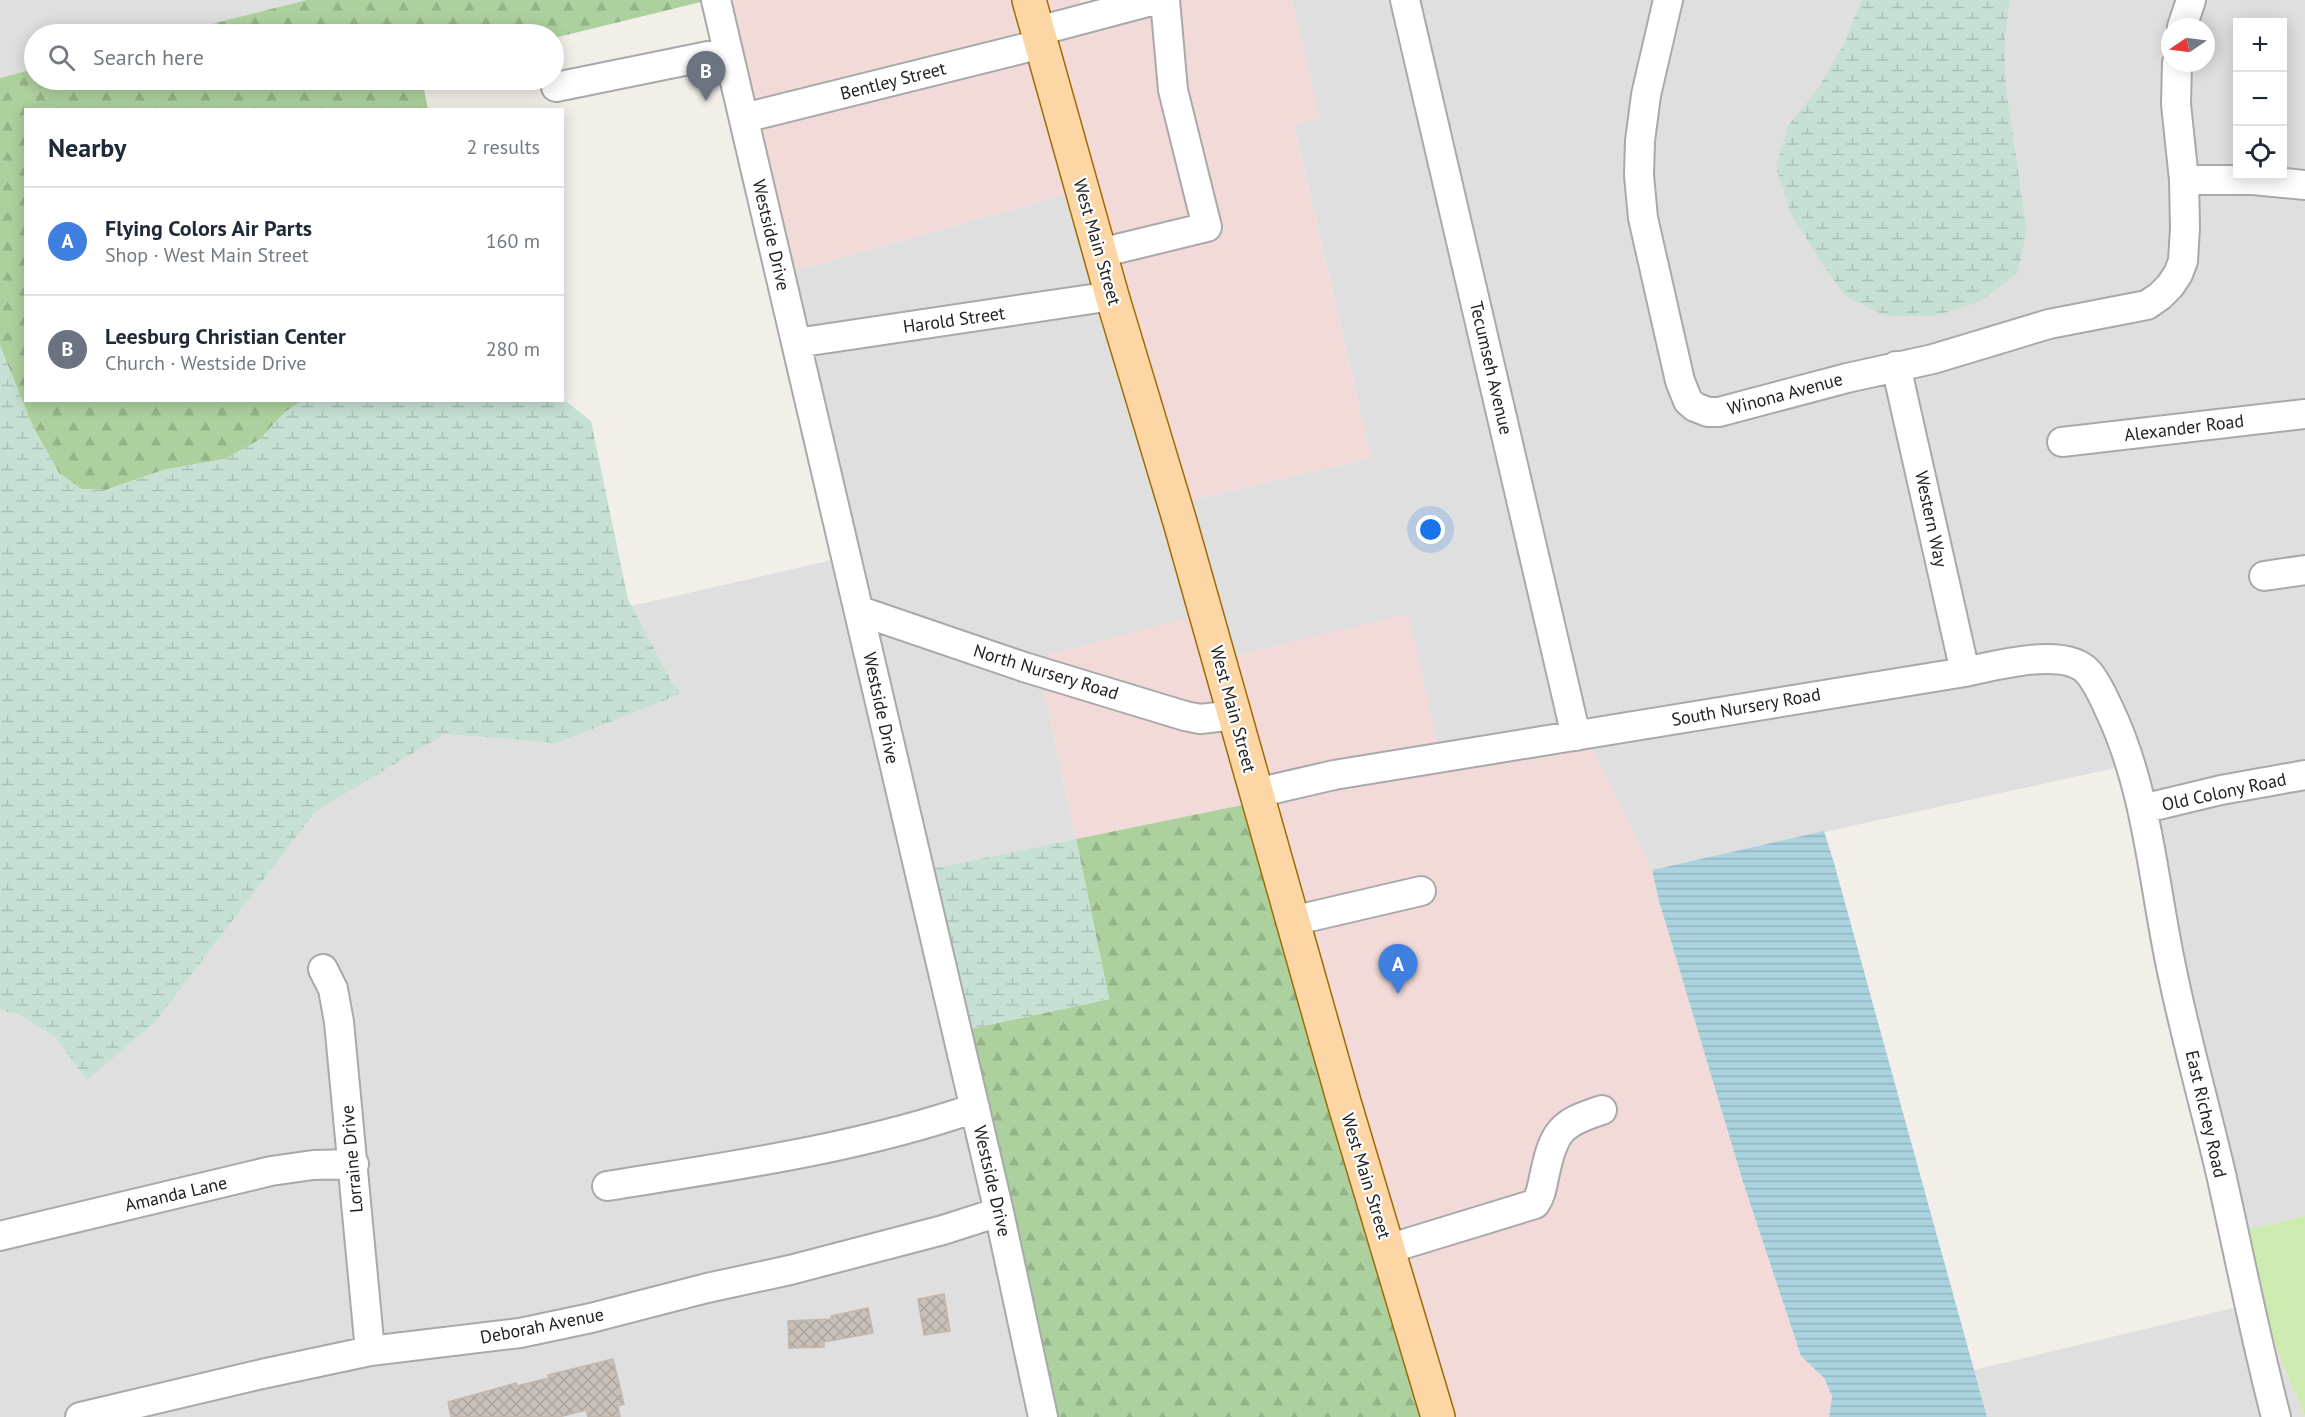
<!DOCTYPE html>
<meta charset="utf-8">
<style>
body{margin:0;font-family:"PT Sans",sans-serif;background:#f2f2f3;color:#1f2937}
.controls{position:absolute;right:18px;top:18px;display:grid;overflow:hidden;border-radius:0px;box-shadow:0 3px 15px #0003}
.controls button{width:54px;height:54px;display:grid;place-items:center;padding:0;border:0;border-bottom:2px solid #e0e1e3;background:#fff;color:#1f2937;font:30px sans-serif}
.compass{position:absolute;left:2161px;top:18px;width:54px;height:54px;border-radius:50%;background:#fff;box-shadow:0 3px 15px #0003;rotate:257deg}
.you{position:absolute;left:1431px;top:530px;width:21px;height:21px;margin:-15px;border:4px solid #fff;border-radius:50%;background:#1a73e8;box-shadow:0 0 0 9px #1a73e833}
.badge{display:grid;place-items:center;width:39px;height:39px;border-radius:50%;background:#d40000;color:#fff;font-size:20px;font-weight:700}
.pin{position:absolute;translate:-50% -50px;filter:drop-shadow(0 2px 3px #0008)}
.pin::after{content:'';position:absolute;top:32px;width:21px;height:18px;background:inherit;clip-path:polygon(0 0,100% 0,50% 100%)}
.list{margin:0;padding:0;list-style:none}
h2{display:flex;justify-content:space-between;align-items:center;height:78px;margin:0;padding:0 24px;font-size:26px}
h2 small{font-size:20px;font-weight:400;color:#747a83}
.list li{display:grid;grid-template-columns:39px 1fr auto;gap:18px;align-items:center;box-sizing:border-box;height:108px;padding:0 24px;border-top:2px solid #e0e1e3}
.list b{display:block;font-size:22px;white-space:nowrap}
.list p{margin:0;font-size:20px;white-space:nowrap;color:#747a83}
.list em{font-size:20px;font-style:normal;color:#747a83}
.icon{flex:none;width:33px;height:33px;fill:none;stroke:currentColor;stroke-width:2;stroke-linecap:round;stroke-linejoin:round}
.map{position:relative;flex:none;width:2305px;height:1417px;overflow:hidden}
.search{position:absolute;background:#fff;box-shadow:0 3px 15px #0003;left:24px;top:24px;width:540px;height:66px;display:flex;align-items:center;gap:15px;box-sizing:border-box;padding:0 21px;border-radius:33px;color:#747a83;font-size:22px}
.panel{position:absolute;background:#fff;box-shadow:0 3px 15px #0003;left:24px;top:108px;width:540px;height:294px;border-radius:0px}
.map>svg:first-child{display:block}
.residential{fill:#e0dfdf;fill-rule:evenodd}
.commercial{fill:#f2dad9}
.grass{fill:#cdebb0}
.forest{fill:url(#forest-firs)}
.wetland{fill:url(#wetland-marsh)}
.water{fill:url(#water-rules)}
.building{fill:url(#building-cross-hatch);stroke:#c4b6ab;stroke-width:1.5}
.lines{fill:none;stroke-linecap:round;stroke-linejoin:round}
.minor-casing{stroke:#a9a9a9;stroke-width:32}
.major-casing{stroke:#a06b00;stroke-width:36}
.minor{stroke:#fff;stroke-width:28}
.major{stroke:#fcd6a4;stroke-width:33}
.labels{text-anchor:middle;stroke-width:4.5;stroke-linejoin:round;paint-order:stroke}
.street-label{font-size:18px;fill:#222;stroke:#fff}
</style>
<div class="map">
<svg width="2305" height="1417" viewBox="0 0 2305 1417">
<defs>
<pattern id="forest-firs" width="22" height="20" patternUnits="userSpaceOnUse" patternTransform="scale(1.5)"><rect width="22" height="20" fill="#add19e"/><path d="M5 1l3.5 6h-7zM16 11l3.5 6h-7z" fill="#95b388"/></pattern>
<pattern id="wetland-marsh" width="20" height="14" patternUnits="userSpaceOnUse" patternTransform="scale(1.5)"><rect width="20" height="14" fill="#c6e0d4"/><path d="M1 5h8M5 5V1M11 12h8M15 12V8" fill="none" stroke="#aac0b6"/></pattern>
<pattern id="water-rules" width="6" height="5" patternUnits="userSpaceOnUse" patternTransform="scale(1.5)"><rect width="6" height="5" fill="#aad3df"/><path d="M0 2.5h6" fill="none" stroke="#92b5bf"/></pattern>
<pattern id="building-cross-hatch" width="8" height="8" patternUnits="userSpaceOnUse" patternTransform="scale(1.5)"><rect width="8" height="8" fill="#c7bfb8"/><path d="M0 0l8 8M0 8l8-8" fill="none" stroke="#aba49e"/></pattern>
</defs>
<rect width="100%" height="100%" fill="#f2efe9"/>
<path class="residential" d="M0 0H307L171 34H34V69L0 78Z
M1292 0H1861L1844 44 1776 167 1791 212 1817 256 1886 316H1934L1980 302 2018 273 2027 229 2006 87 2005 39 2010 0H2305V1216L2241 1231 2124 766 1652 870 1590 744 1444 769 1230 657 1186 501 1371 458 1294 125 1319 117ZM2238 22H2282V176H2238ZM2170 27H2206V63H2170Z
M1071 193 1195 618 1037 658 1076 839 912 873 1045 1417H0V1010L20 1015 55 1037 69 1054 156 1021 315 812 445 734 557 743 681 694 672 683 631 606 837 559 775 276Z
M2258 1302 2305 1417H1987L1974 1370Z"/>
<path class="commercial" d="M704 0H1017L1071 193 775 276Z
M1041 0H1080L1085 16 1161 0H1292L1320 118 1294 126 1371 458 1186 501Z
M1408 614 1444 769 1590 744 1652 870 1659 901 1743 1182 1801 1356 1825 1379 1832 1397 1829 1417H1450L1348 1077 1276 798 1230 657Z
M1194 616 1247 804 1076 839 1037 658Z"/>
<path class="grass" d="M2305 1216V1417L2258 1302 2241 1231Z"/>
<path class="forest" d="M307 0H704L705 1 554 38V34H171Z
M34 69V80H422L428 109 26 110V400L302 401 285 412 259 440 225 459 163 470 106 490 81 489 59 473 34 429 0 346V78Z
M1247 804 1426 1417H1045L951 1033 1109 999 1076 839Z"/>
<path class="wetland" d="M1861 0H2010L2005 39 2006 87 2027 229 2018 273 1980 302 1934 316H1886L1845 296 1817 256 1790 212 1776 167 1788 126 1819 87 1844 44Z
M0 346 34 429 59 473 81 489 107 490 163 470 225 459 259 440 285 412 302 401 563 399 591 421 628 599 672 683 681 694 557 743 445 734 315 812 156 1021 87 1080 55 1037 20 1015 0 1010Z
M1076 839 1109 999 951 1033 912 873Z"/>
<path class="water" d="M1824 831 1834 863 1987 1417H1829L1832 1397 1825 1379 1801 1356 1743 1182 1659 901 1652 870Z"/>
<path class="building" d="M944 1294 950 1331 924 1335 918 1299Z
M868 1308 873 1333 824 1342V1347L789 1348 788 1321 832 1319 831 1316Z
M613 1359 624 1404 618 1406 620 1417H588L586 1410 559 1417H451L448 1402 516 1383 517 1386 549 1378 548 1375Z"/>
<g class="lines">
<defs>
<path id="minor" d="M716 0 999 1212 1043 1417
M1405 0 1576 736
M1668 0 1646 95 1640 141 1639 175 1643 218 1680 381 1688 401 1695 407 1708 412H1719L1847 378 1933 359 2049 324 2147 305 2160 296 2170 286 2178 274 2183 261 2185 228 2184 180 2176 104 2177 63
M2182 27 2191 0
M1038 31 1155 0
M556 87 728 52
M744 118 1041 44
M2184 180H2253L2305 185
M1100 253 1207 227 1173 90 1165 0
M796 343 1112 296
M1896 366 1965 672
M2062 442 2305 414
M2264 576 2305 570
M860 611 1024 667 1185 716 1200 719 1235 715
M1256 793 1334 775 1965 672C1995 666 2065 646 2088 672 2096 681 2103 696 2108 707 2148 789 2153 883 2172 971 2186 1039 2205 1106 2221 1174 2239 1255 2255 1336 2276 1417
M2142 809 2221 790 2305 775
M1292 921 1421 891
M323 969 333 989 339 1022 370 1351
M607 1186C731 1166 856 1149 975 1108
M0 1236 271 1171 313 1165 354 1164
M1388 1249 1535 1204C1542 1194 1542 1185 1545 1173 1554 1131 1561 1123 1602 1110
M80 1417 262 1374 370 1351 520 1333 591 1318 707 1288 790 1270 943 1230 999 1212"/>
<path id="major" d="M1029 0 1112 296 1180 522 1344 1102 1438 1417"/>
</defs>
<use href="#minor" class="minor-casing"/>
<use href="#major" class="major-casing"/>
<use href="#minor" class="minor"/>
<use href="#major" class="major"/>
</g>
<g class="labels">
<g class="street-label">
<text transform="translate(893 81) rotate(-14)" y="6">Bentley Street</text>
<text transform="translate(771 235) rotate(77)" y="6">Westside Drive</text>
<text transform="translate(1097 242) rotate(74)" y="6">West Main Street</text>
<text transform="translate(954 320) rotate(-8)" y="6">Harold Street</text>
<text transform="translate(1491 368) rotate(77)" y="6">Tecumseh Avenue</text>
<text transform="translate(1785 394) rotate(-15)" y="6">Winona Avenue</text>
<text transform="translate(2184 428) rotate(-7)" y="6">Alexander Road</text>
<text transform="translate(1931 519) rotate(78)" y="6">Western Way</text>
<text transform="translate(1046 672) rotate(17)" y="6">North Nursery Road</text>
<text transform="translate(1746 707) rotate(-10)" y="6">South Nursery Road</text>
<text transform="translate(881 708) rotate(78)" y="6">Westside Drive</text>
<text transform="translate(1233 709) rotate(75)" y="6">West Main Street</text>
<text transform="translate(2224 792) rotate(-12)" y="6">Old Colony Road</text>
<text transform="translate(2206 1114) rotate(77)" y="6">East Richey Road</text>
<text transform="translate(352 1159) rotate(-95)" y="6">Lorraine Drive</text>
<text transform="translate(1366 1176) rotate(73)" y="6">West Main Street</text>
<text transform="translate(992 1181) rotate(77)" y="6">Westside Drive</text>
<text transform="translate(176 1194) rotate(-13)" y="6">Amanda Lane</text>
<text transform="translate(542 1326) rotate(-11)" y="6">Deborah Avenue</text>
</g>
</g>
</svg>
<div class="controls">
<button>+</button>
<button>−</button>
<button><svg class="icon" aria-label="locate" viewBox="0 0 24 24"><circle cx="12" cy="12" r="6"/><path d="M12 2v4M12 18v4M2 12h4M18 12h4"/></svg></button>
</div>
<svg class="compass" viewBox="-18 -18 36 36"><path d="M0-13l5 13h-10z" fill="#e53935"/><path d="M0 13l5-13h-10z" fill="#747a83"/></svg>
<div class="you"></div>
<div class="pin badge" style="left:1398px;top:994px;background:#3f7fe0">A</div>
<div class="pin badge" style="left:706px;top:101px;background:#6b7280">B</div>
<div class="search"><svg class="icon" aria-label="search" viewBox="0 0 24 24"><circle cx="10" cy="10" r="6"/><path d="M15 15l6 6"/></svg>Search here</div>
<section class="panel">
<h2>Nearby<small>2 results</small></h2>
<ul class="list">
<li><span class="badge" style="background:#3f7fe0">A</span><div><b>Flying Colors Air Parts</b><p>Shop · West Main Street</p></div><em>160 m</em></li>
<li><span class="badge" style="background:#6b7280">B</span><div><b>Leesburg Christian Center</b><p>Church · Westside Drive</p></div><em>280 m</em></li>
</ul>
</section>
</div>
